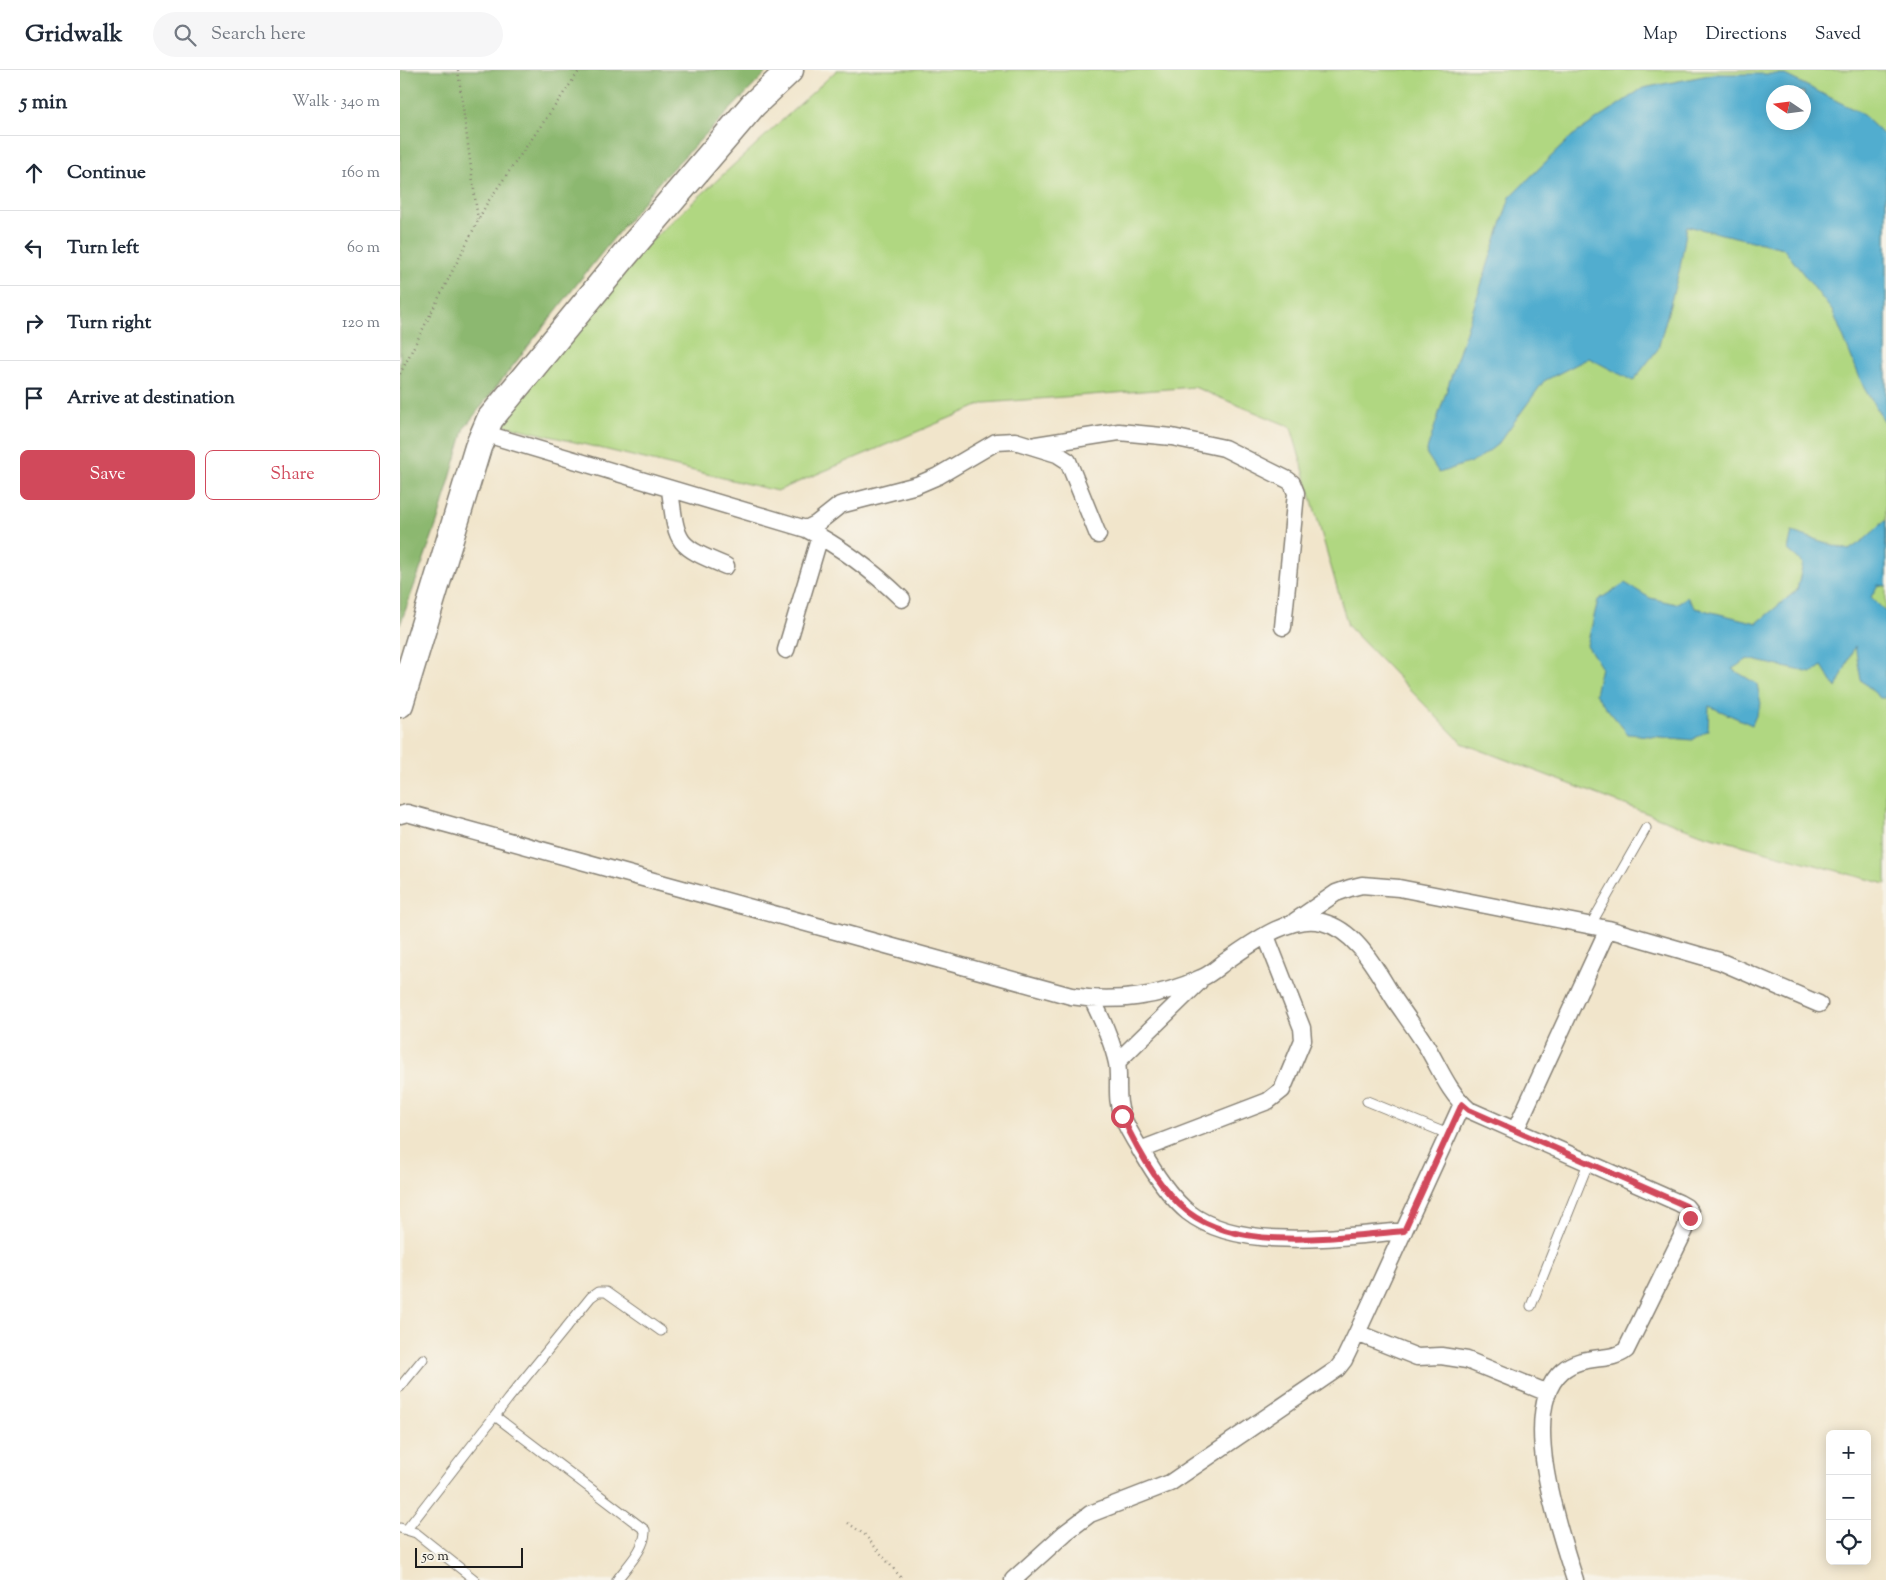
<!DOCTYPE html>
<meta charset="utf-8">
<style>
body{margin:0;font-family:"Sorts Mill Goudy",serif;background:#f6f6f7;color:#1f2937}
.controls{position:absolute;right:15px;bottom:15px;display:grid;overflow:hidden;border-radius:8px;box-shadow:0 2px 12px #0003}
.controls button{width:45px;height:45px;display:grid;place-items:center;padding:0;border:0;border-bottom:1px solid #e0e1e3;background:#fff;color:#1f2937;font:25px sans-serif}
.compass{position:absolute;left:1366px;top:15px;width:45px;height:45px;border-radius:50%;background:#fff;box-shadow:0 2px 12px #0003;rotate:283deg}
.scale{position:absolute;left:15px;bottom:12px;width:108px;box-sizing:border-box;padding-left:5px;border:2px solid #1c1c1c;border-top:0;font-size:14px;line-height:18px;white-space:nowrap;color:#1c1c1c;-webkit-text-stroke:4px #f7f3e8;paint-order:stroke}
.stop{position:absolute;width:15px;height:15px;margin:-11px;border:4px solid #d1495b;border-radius:50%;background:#fff}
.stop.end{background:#d1495b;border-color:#fff;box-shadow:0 1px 5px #0008}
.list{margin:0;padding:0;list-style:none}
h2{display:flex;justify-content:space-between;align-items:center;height:65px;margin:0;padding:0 20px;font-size:21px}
h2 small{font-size:16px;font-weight:400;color:#747a83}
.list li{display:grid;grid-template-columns:32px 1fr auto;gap:15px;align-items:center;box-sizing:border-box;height:75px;padding:0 20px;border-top:1px solid #e0e1e3}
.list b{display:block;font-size:19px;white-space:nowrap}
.list em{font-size:16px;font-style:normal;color:#747a83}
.actions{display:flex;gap:10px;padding:15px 20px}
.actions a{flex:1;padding:11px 0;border:1px solid #d1495b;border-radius:8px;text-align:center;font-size:18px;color:#d1495b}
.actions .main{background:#d1495b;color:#fff}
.icon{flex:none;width:28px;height:28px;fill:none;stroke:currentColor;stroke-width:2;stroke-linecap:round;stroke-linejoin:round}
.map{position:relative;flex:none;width:1486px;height:1510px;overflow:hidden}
header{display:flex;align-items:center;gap:30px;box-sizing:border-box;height:70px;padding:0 25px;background:#fff;border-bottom:1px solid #e0e1e3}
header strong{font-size:24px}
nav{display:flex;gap:28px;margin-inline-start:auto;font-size:18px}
.search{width:350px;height:45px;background:#f6f6f7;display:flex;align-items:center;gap:12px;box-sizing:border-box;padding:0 18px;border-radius:28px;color:#747a83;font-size:19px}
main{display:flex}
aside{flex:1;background:#fff}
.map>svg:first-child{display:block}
.green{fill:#b0d781;stroke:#667a4e;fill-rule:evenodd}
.forest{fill:#8cb86f;stroke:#546a46}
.water{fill:#51adcf;stroke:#366476;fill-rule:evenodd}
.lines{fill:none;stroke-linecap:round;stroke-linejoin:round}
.lane-casing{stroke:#868074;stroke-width:11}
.street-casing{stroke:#868074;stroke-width:19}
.primary-casing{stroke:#868074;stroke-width:29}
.path{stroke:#868074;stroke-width:2.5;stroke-dasharray:1 4;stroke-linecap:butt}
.lane{stroke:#fff;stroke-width:9}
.street{stroke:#fff;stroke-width:16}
.primary{stroke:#fff;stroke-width:26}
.route{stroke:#d1495b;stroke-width:6}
</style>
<header>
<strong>Gridwalk</strong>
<div class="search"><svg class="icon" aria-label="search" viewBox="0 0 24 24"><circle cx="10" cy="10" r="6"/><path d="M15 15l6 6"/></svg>Search here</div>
<nav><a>Map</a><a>Directions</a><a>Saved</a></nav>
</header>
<main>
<aside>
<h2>5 min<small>Walk · 340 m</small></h2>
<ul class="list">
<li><svg class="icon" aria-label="ahead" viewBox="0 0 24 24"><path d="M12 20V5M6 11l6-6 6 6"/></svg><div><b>Continue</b></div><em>160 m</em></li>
<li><svg class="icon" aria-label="left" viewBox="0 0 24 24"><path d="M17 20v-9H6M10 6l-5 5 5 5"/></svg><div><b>Turn left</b></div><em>60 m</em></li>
<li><svg class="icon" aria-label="right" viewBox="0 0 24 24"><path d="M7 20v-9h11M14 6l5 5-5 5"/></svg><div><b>Turn right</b></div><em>120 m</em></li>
<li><svg class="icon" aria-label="arrive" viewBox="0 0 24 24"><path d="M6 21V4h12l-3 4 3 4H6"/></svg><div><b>Arrive at destination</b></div></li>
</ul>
<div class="actions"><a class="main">Save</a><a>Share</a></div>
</aside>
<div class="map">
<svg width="1486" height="1510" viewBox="0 0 1486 1510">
<rect width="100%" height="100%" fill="#f7f3e8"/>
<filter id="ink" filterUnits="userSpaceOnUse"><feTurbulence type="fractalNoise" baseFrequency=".02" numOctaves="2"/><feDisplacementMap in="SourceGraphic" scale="10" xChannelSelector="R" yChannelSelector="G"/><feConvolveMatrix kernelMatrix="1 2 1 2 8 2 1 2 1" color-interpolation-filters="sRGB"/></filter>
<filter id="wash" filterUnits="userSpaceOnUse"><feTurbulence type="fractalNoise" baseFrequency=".0096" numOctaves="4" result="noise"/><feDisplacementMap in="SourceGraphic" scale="20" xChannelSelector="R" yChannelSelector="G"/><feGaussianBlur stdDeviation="1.12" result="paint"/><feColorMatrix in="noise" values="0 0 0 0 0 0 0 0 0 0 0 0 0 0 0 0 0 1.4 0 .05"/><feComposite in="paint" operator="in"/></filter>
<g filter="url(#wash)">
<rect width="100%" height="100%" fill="#f1e5cb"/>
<path class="green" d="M437 0H1486V814L1304 765 1062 673 948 556 891 357 794 317 585 333 377 421 100 354 230 190ZM1374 22H1404V52H1374Z"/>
<path class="forest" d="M0 0H369L260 111 184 205 65 357 37 453 0 555Z"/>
<path class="water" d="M1314 4H1383L1461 43 1486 67V354L1464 318 1433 242 1383 178 1287 156 1280 198 1258 279 1233 311 1189 288 1144 311 1098 374 1077 390 1039 403 1026 383 1110 127 1172 66 1243 18ZM1374 22H1404V52H1374Z
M1486 450V516L1478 515 1471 527 1486 542V628H1480L1461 610 1455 576 1436 618 1422 596 1411 603 1348 589 1332 599 1357 614 1361 634 1352 655 1309 636 1308 660 1292 670 1228 664 1195 624 1201 597 1187 575 1198 530 1225 513 1250 528 1276 534 1287 527 1295 538 1357 553 1397 520 1403 493 1388 480 1392 462 1449 480 1465 469Z"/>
</g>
<g filter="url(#ink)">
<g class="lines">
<defs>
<path id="lane" d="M1190 856 1246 758
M967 1031 1048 1064
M1131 1236 1189 1091
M0 1317 23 1289
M95 1346 245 1460C246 1478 227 1496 217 1510
M0 1458 16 1463 75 1510
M7 1459 108 1329 191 1227 198 1222H206L261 1261"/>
<path id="street" d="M83 363 406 459 416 454 440 435 517 415 538 406 596 372 615 371 657 384 668 391 698 465
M636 375 719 362 772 367 824 378 888 410 892 413 896 423 883 557
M270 420C277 474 275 475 326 496
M406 459C443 478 472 500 502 529
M386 580 420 466
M0 745 7 743 671 926C714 933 761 927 801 908 810 905 818 897 826 891 851 874 890 844 922 852 958 861 977 902 995 930 1006 946 1017 961 1027 977 1040 999 1049 1023 1069 1040L1279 1133 1286 1137 1290 1142 1285 1160 1226 1280C1210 1293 1183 1283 1162 1301 1117 1341 1160 1463 1175 1510
M895 851 936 823 950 818 962 815 999 818 1208 859 1319 891 1419 934
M692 929C702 949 712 970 717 993 720 1010 715 1029 722 1045 728 1062 739 1077 748 1092 759 1110 771 1128 788 1142 840 1183 942 1166 1004 1161
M717 992 799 912
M1116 1059 1208 859
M740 1080 868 1031 882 1020 903 970 902 958 866 866
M957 1263 1017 1287 1041 1286 1067 1290 1148 1323
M613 1510 665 1463 690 1444 770 1413 937 1299 944 1290 957 1263 1062 1034"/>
<path id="primary" d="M0 634 78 377 90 349 225 185 353 35 390 0"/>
</defs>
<use href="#lane" class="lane-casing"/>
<use href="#street" class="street-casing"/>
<use href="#primary" class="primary-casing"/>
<path class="path" d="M58 0 78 150
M0 304 87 133 180 0
M448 1453 465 1465 503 1510"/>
<use href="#lane" class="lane"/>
<use href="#street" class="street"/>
<use href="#primary" class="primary"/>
</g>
</g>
<g class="lines" filter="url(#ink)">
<path class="route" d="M722 1046C737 1079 759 1119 788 1142 841 1183 942 1166 1004 1161L1062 1034 1069 1040 1286 1136 1290 1142V1148"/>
</g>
</svg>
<div class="controls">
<button>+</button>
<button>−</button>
<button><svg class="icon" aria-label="locate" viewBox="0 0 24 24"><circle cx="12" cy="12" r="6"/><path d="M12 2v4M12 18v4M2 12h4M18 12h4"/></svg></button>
</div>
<svg class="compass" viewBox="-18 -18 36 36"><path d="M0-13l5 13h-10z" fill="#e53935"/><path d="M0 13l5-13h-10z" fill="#747a83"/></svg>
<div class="scale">50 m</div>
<div class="stop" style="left:722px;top:1046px"></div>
<div class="stop end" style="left:1290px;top:1148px"></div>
</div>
</main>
